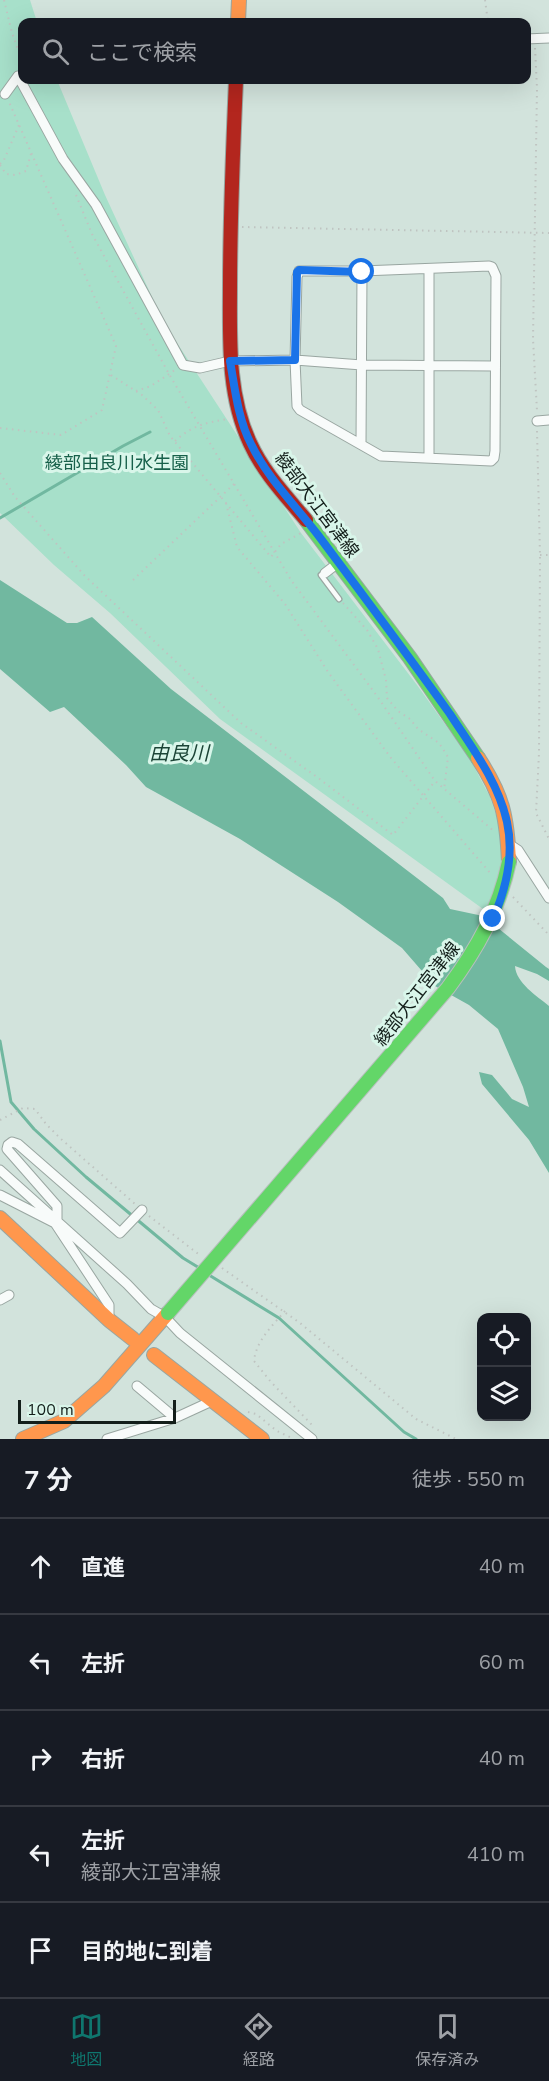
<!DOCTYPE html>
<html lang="ja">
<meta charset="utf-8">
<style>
body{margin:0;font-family:"Nunito Sans","Noto Sans JP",sans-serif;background:#242831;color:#f1f3f6}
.controls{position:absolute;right:18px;bottom:18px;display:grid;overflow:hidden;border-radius:12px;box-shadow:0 6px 24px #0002}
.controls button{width:54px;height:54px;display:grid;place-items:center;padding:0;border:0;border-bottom:2px solid #363941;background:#171b24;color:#f1f3f6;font:30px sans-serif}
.scale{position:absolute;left:18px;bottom:15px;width:158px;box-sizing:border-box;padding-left:6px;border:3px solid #131e1a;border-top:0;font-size:16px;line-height:21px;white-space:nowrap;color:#131e1a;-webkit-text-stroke:4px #d9f6ea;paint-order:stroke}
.stop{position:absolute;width:18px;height:18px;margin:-14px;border:4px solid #1a73e8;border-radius:50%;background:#fff}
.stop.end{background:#1a73e8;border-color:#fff;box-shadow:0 2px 6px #0008}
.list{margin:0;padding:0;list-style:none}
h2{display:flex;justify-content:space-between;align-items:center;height:78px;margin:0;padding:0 24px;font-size:26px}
h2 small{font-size:20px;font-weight:400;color:#9ea1a6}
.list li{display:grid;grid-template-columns:39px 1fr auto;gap:18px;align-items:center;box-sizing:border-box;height:96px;padding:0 24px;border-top:2px solid #363941}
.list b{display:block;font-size:22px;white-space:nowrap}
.list p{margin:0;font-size:20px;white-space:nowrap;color:#9ea1a6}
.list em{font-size:20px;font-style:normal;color:#9ea1a6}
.icon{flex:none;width:33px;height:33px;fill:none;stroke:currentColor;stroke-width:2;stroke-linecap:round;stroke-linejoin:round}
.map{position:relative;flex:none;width:549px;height:1439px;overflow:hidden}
.search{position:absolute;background:#171b24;box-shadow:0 6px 24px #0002;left:18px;right:18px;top:18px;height:66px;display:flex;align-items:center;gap:15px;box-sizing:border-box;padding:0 21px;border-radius:12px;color:#9ea1a6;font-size:22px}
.sheet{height:558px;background:#171b24}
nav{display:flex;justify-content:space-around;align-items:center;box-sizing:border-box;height:84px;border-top:2px solid #363941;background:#171b24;font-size:16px;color:#9ea1a6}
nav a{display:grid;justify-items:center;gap:3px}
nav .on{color:#0f766e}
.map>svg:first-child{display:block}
.green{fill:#a7e0ca}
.water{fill:#71b8a0}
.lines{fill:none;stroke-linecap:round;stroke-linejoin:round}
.stream{stroke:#71b8a0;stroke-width:3}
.lane-casing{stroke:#99a6a1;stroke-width:7}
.street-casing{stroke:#99a6a1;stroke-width:11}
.fast-casing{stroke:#99a6a1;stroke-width:16}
.slow-casing{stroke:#99a6a1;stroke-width:16}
.jam-casing{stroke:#99a6a1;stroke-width:16}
.path{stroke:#bfc4c1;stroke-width:2;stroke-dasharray:1.5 4.5;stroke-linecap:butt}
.lane{stroke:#f8fbfa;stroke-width:4.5}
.street{stroke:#f8fbfa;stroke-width:9}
.fast{stroke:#63d668;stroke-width:14}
.slow{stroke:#ff974d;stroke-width:14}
.jam{stroke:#b3261e;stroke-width:14}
.fast-bridge-casing{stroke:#b7bfbc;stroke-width:16;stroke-linecap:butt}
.fast-bridge{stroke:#63d668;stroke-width:14}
.route{stroke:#1a73e8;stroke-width:8}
.labels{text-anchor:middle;stroke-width:6;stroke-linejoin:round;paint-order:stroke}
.park-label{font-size:18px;fill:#17604a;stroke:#d9f6ea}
.street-label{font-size:18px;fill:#131e1a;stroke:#d9f6ea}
.water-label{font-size:20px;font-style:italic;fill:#1b4436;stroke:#d9f6ea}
</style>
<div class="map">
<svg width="549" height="1439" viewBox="0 0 549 1439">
<rect width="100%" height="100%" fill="#d2e3dc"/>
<path class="green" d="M0 0H30L37 22H22V80H57L105 195 164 323 301 533 417 685 470 759 490 797 503 836 502 878 490 914 220 719 110 613 54 565 0 513Z"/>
<path class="water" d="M0 580 67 623H77L92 617 171 689 443 898 450 909 483 916 546 967 549 969V981L537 974 515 966C516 983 537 996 549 1006V1173L529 1140 482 1084 479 1072 492 1075 512 1099 529 1107 523 1087 498 1029 469 1005 435 986 402 948 338 902 240 839 146 787 126 765 64 707 50 712 0 669Z"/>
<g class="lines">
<path class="stream" d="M0 518 123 446 150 432
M0 1041 11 1102 34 1129 86 1177 183 1258 201 1269
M209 1275 279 1318 404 1432 416 1439"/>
<defs>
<path id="lane" d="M323 574 321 575 339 599"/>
<path id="street" d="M526 39 549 38
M5 94 18 76 63 159 96 205 183 365 200 368 230 361 295 360 362 365 494 366
M489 266 492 267 496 276 495 451 494 458 491 461 381 456 300 410 297 406 295 360 297 277 299 271H362Z
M429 269V458
M537 421 549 420
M361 444 362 271
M325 573 338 563
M509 844 518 850 549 898
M0 1170 127 1284 151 1309 165 1317 180 1333 312 1439
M0 1195 55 1223 109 1305V1320
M55 1223 57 1221V1206L7 1149 8 1145 12 1142 18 1144 120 1233 142 1210
M0 1300 9 1295
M137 1386 175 1418
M107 1439 175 1418 212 1401"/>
<path id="fast" d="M306 520 410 658 478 758"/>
<path id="slow" d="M238 22 239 0
M478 758C503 796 507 817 509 862
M0 1218 109 1320 133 1339
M154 1355 262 1439
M23 1439 64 1421 104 1386 168 1313"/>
<path id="jam" d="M236 80C233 149 230 217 230 286 230 338 227 394 250 443 263 472 286 496 306 520"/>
</defs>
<use href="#lane" class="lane-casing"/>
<use href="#street" class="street-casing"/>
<use href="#fast" class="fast-casing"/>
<use href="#slow" class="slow-casing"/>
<use href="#jam" class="jam-casing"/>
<path class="path" d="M4 0 12 33 22 60
M485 0 488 22
M535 48 537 88 533 339 537 411
M0 164 4 160 19 125
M0 165 6 174 15 175 26 171 31 154
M76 195 92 234 169 374 291 580 377 696 435 781 495 832
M242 227 549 233
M111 375 142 395 158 410 170 436 271 557 281 544 301 533
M136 391 151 386 175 370
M0 428 61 435 102 410 116 346 9 102
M537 431 540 555 539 753 536 813 549 839
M175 441C191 426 207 422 229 419
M0 473 15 497 85 576 241 723 317 777 393 835 435 781
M226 503 237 547 285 604 328 672 391 758 492 875
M540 555H549
M133 580 235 483
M343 603 367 630 378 649 386 680 387 698 398 711 410 719 418 729 439 743 448 757 444 790
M513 897 549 935
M0 1120 23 1108 35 1109 46 1124 61 1139 135 1204
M149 1216 201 1256
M222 1268 300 1323 416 1419 456 1439
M285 1311C272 1326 256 1341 254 1361L271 1382 313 1426
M248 1412 256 1414 277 1431 294 1439"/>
<use href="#lane" class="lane"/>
<use href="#street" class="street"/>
<use href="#fast" class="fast"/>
<use href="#slow" class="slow"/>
<use href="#jam" class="jam"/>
<defs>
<path id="fast-bridge" d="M168 1313 448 988C477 949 499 910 509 862"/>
</defs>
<use href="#fast-bridge" class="fast-bridge-casing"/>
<use href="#fast-bridge" class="fast-bridge"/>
</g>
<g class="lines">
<path class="route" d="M362 272 299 270 297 272 295 360 230 361C235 389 238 419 251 444 268 479 295 505 318 535 363 595 407 654 450 714 472 748 498 781 507 822 514 854 506 889 493 919"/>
</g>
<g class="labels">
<g class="park-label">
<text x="117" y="469">綾部由良川水生園</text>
</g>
<g class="street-label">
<text transform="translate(317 505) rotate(53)" y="6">綾部大江宮津線</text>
<text transform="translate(417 994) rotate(-52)" y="6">綾部大江宮津線</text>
</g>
<g class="water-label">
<text x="179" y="760">由良川</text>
</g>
</g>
</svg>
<div class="controls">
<button><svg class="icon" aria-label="locate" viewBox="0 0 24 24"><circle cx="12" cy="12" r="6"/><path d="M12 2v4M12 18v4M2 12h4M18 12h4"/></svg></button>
<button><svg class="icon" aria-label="layers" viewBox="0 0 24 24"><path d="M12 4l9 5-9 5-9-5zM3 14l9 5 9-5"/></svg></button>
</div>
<div class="scale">100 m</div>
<div class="stop" style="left:362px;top:272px"></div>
<div class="stop end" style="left:493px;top:919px"></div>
<div class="search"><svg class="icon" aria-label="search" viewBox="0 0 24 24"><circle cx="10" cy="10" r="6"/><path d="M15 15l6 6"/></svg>ここで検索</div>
</div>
<section class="sheet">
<h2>7 分<small>徒歩 · 550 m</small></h2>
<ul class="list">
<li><svg class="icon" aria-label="ahead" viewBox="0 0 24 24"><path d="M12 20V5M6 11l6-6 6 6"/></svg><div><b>直進</b></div><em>40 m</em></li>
<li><svg class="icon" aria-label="left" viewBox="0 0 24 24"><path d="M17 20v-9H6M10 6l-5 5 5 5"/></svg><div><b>左折</b></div><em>60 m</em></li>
<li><svg class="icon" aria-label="right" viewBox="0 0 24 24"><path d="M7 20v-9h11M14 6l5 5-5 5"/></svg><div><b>右折</b></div><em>40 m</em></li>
<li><svg class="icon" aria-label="left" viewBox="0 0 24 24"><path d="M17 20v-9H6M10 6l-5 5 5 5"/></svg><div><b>左折</b><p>綾部大江宮津線</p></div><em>410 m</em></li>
<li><svg class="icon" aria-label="arrive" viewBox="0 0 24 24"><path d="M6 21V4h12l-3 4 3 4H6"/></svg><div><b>目的地に到着</b></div></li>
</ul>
</section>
<nav>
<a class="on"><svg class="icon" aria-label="map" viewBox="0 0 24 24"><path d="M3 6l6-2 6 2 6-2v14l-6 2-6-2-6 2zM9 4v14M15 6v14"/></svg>地図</a>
<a><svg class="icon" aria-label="directions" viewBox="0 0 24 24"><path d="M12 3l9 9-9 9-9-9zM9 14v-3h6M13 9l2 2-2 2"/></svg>経路</a>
<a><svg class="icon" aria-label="saved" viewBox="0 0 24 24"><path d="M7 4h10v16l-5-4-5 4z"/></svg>保存済み</a>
</nav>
